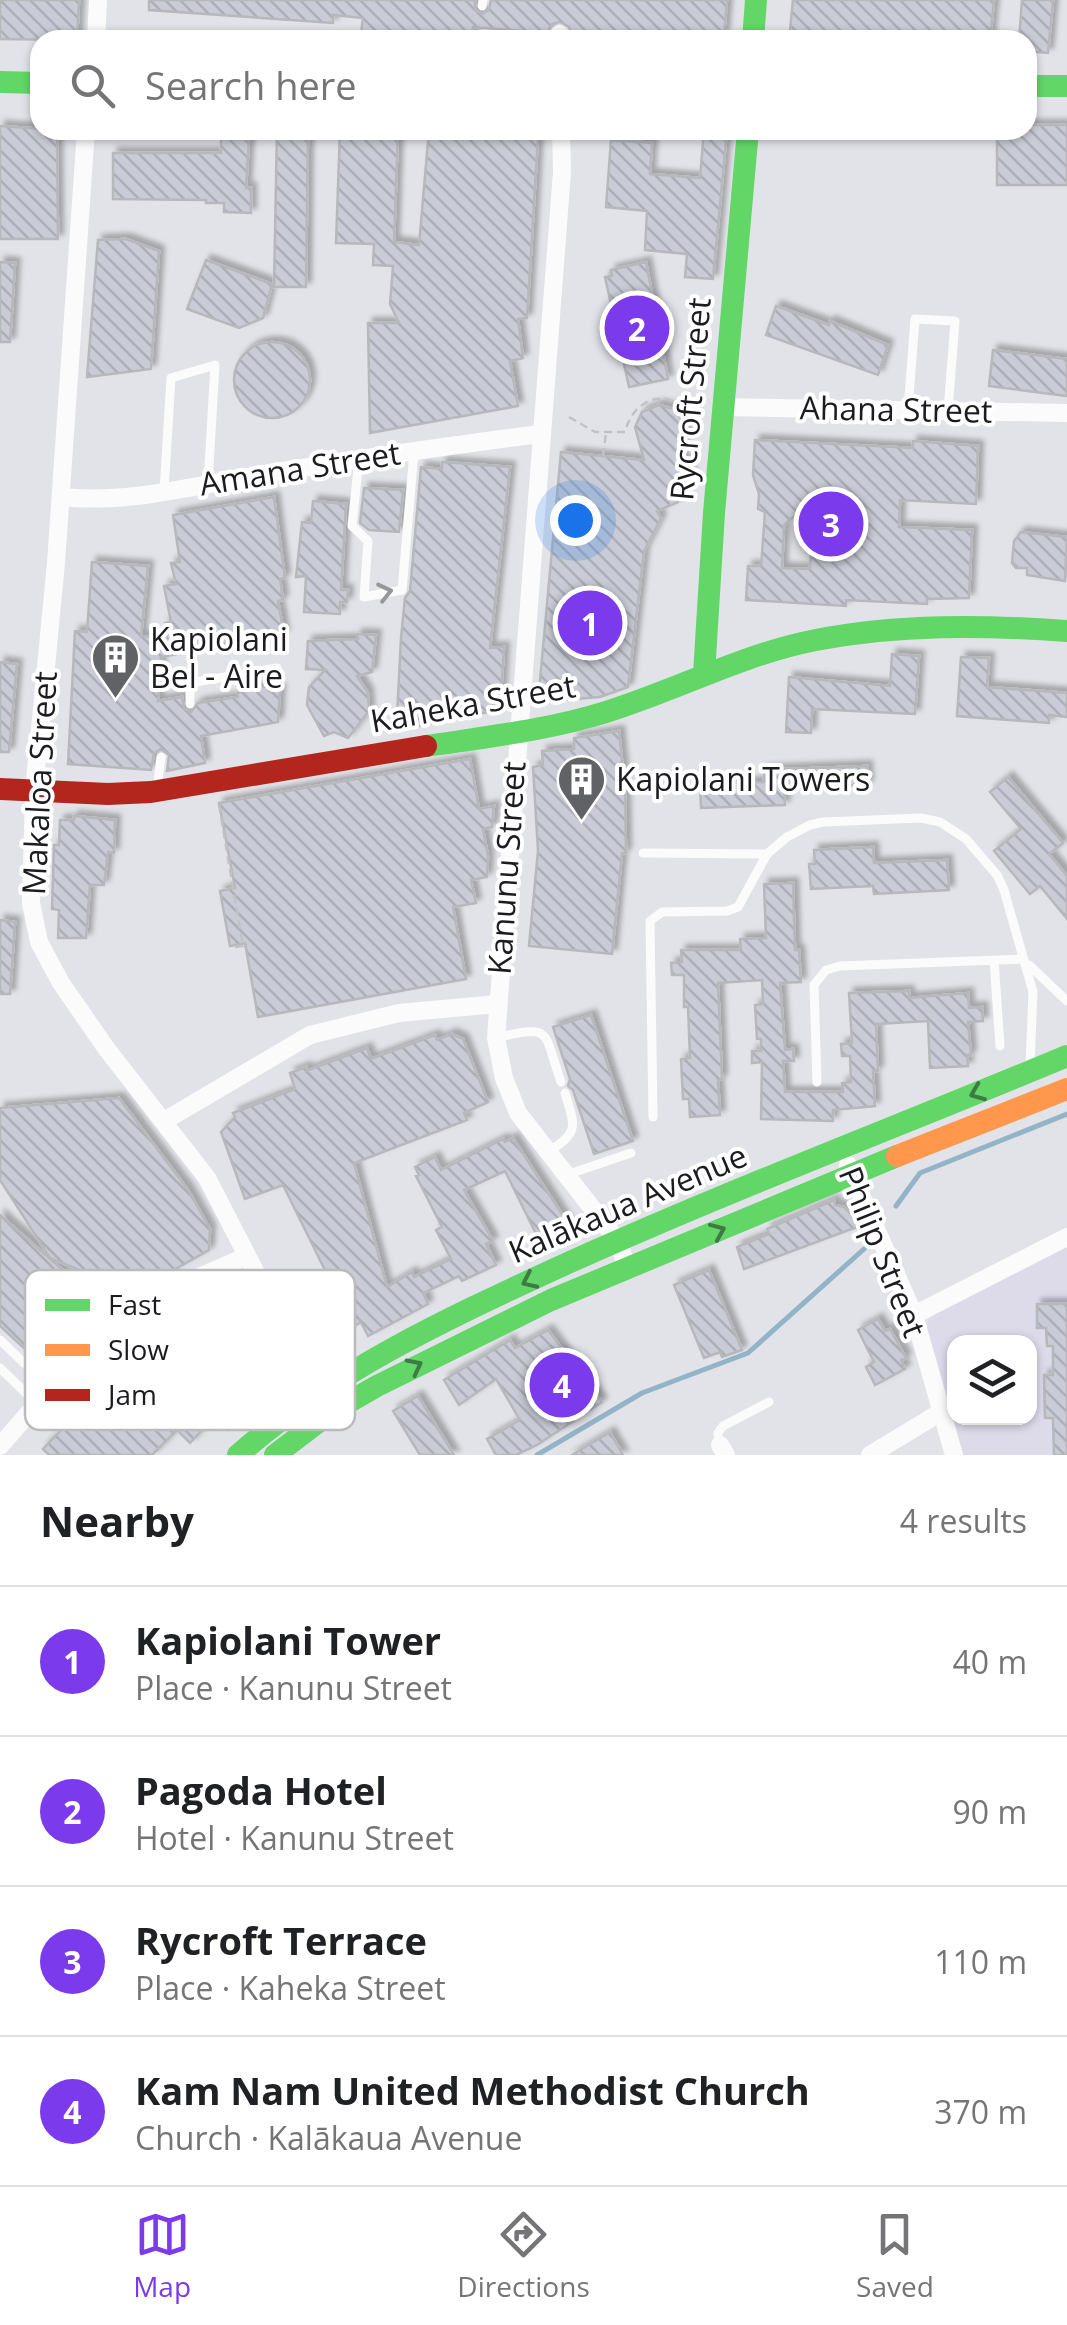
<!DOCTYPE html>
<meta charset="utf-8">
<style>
body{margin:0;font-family:"Open Sans",sans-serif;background:#f2f2f2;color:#202124}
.controls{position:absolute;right:30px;bottom:30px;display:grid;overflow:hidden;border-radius:20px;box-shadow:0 2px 8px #0004}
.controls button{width:90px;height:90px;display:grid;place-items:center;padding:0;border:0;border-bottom:2px solid #e0e0e0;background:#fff;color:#202124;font:50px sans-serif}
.you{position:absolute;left:575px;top:520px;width:35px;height:35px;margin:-25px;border:8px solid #fff;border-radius:50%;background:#1a73e8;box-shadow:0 0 0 15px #1a73e833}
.badge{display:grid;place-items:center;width:65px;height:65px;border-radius:50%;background:#7c3aed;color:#fff;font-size:32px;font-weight:700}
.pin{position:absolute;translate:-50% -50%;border:5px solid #fff;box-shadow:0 2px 10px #0006}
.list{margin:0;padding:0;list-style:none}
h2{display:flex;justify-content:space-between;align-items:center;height:130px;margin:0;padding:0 40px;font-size:42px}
h2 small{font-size:32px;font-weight:400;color:#757577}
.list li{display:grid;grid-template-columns:65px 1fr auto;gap:30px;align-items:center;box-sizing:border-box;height:150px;padding:0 40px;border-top:2px solid #e0e0e0}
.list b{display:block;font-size:38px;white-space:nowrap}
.list p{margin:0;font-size:32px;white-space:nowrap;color:#757577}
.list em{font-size:32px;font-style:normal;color:#757577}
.icon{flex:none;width:55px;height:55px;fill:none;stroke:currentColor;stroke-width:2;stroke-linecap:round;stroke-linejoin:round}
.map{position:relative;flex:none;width:1067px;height:1455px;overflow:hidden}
.search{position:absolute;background:#fff;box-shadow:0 2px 8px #0004;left:30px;right:30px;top:30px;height:110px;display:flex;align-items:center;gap:25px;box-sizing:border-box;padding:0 35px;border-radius:30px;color:#757577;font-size:38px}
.sheet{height:730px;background:#fff}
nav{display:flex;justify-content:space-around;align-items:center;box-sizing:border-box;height:140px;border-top:2px solid #e0e0e0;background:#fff;font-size:28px;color:#757577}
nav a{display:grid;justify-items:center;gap:5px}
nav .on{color:#7c3aed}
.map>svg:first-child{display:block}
.education{fill:#dddbea;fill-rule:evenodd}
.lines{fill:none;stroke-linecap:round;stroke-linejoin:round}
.stream{stroke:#93b3c7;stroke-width:5}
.building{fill:url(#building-back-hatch);stroke:#b7b8bc;stroke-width:2.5;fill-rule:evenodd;filter:url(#shadow)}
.path{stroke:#c1c2c4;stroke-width:2.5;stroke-dasharray:8 5;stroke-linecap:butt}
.lane{stroke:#fbfbfc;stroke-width:9}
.street{stroke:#fbfbfc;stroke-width:18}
.fast{stroke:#63d668;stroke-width:22}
.slow{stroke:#ff974d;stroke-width:22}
.jam{stroke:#b3261e;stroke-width:22}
.oneway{stroke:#969799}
.oneway2{stroke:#3f7944}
.labels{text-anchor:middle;stroke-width:8;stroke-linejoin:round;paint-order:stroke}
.street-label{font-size:32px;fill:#1b1c20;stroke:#fff}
.poi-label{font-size:32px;fill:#1b1c20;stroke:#fff;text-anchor:start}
.key{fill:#fff;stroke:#bbbbbc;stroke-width:2.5}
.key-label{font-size:28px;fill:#1b1c20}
</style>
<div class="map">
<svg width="1067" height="1455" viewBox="0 0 1067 1455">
<defs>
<pattern id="building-back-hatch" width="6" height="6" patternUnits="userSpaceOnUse" patternTransform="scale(2.5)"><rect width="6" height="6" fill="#c9ccd6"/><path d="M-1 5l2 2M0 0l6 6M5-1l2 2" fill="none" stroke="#acafb7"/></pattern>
<filter id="shadow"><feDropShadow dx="5" dy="-5" stdDeviation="2.5" flood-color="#0004"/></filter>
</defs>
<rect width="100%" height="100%" fill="#e2e3e8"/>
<path class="education" d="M1067 1245V1455H961L925 1327 927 1322 934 1313ZM954 1342H1030V1418H954Z"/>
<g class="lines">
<path class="stream" d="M896 1206 920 1173 1067 1114
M537 1455 642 1393 748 1353 864 1249"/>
</g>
<path class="building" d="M0 0H79L77 40 0 39Z
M149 0H475V10L482 14 489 10 491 0H727L724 35 712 34V40H639L572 35 569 27 560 22 552 24 547 33 473 27 472 40H451L361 33 363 18 333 15V23L149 10Z
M793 0H994L990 40H789Z
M1022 0H1053L1048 53 1027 51V40H1019Z
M1027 125H1067V185H997V130H1027Z
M0 126 57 130 58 239H0Z
M277 130H308L306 287H274Z
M340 130H398L394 242 419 245 429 130 538 137 527 318 518 319 523 358 510 361 518 406 370 433 368 323H399L390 304 393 266 373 265 374 244 336 243Z
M704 130H727L713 279 685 277 687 254 645 250 647 211 606 207 611 140 652 143 650 174 700 178Z
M221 139H249L246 188H251V213L224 212V203H206V200L113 199V153H221Z
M126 239 159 251 151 369 87 377 98 240Z
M206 260 272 284 263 318 239 328 187 309Z
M0 262 15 263 10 342H0Z
M646 262 668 379 629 387 605 277 612 276 611 270Z
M776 306 829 325 830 321 888 345 878 375 766 335Z
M234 380a38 38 0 1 1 76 0a38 38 0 1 1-76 0Z
M993 350 1067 359V396L989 386Z
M659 405 674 409 685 423 686 439 680 451 692 477 672 484 678 502 657 511 661 518 644 551 628 687 600 697 538 702 561 452 644 460 635 427 642 412Z
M755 440 913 448V441L978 446 976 504 900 500 899 527 972 530 969 598 927 599V604L846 600V606L746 600 748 566H761L765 512 758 509 759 494 753 475ZM814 498 810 569 782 568 784 525Z
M442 462 510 467 490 648 504 647 501 695 492 697 493 711 400 730 397 716 401 638 405 598 410 591 421 467 442 469Z
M364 488 403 490 399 532 369 530 360 523Z
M274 497 285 578 280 579 283 600 278 601 284 634 161 657 158 701 182 697 184 709 191 712 198 703 238 697 237 693 268 686 269 691 280 689 278 722 201 736 205 763 167 771 169 755 161 749 154 753 151 770 68 764 75 631 87 632 92 562 148 566 141 636 167 638 165 623 171 622 164 586 176 584 171 563 180 562 173 515Z
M313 501 346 504 341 590H348L347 602H340V614L304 612 306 576 296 577 302 522 311 523Z
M1021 532 1067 537 1065 581 1027 575V568H1016L1012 563 1014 541Z
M357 634 376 635 372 672 357 676 368 693 369 711 348 738 334 732 324 736 307 705 309 687 325 670 306 669 308 641 358 639Z
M892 654 919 656 915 714 812 709 811 733 786 732 789 677 890 686Z
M961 657 989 658 987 687 1067 693V717L1049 715V723L957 716Z
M0 662 17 664 9 752H0Z
M619 731 625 790 626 853H622L612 954 529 946 538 851 533 767 543 765 542 751 574 749V738Z
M470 759 479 809 494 806 492 827 483 829 488 856 487 877 471 880 476 903 453 907 466 979 258 1017 245 943 230 946 220 891 235 888 219 803Z
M867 766 868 785 784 788 785 805 701 808 700 784 764 782V770Z
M1008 777 1063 843 1049 854 1067 876V919L1040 886 1030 894 994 851 1021 829 990 792Z
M74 816 115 820 114 853 108 852 104 885H90L86 938H58L59 910 52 909 54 845H59L60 820H74Z
M873 847 874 863 947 860 949 890 874 894 873 886 811 889 809 864H815L814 850Z
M793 883 795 950H799L801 982 780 983 785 1050 793 1049 794 1061H783L785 1092H843L842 1083 851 1082 850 1056H842L841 1044 852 1043 849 993 909 991V998L968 993 969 1008 982 1007 983 1021 968 1022 971 1055H967L968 1066 930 1068 928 1021 876 1024 878 1071H873L875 1106 833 1110V1121L761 1119 762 1062 752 1063V1051H761V1039H757L755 1005 763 1004 762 980 718 983 722 1079 718 1080 720 1115 690 1117 689 1099H683L681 1059 690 1058 688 1007H684V975H672L671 963 682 962 681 950H741L740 939 766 938 764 884Z
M0 920 15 922 10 994H0Z
M591 1015 633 1141 594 1154 573 1090 568 1086 570 1079 553 1027Z
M452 1034 463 1039 488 1102 464 1113 467 1120 354 1163 387 1287 412 1272 414 1277 451 1259 436 1230 442 1227 416 1176 419 1175 415 1167 435 1157 441 1170 503 1139 505 1142 513 1138 576 1236 560 1242 555 1235 541 1244 505 1171 464 1190 493 1241 486 1244 496 1265 462 1281 459 1276 423 1293 428 1304 368 1336 361 1322 353 1327 283 1185 245 1199 221 1132 235 1117 233 1113 295 1089 290 1073 306 1067V1071L367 1048 371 1059 435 1035 437 1040Z
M119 1098 188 1190 210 1229 209 1250 140 1289 128 1290 50 1258 0 1180V1108Z
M834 1200 835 1205 844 1207 852 1215 857 1227 744 1269 737 1247 769 1234 767 1229Z
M0 1215 98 1301 42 1366 38 1362 37 1350H26L0 1326Z
M709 1270 742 1350 722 1357 720 1352 704 1358 674 1285Z
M222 1286 237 1287 245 1295 285 1376 279 1380 285 1388 228 1430 212 1410 221 1402 218 1396 222 1393 188 1344 183 1347 179 1341 147 1361 207 1425 190 1443 177 1430 152 1455H49L43 1449 65 1426 57 1418 81 1393 102 1413 129 1388 105 1363 125 1345 191 1301 212 1332 237 1317Z
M1037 1304H1067V1455H1054L1053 1418H1045L1044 1375H1053V1346H1047L1046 1328H1037Z
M878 1319 885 1331 890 1329 906 1358 901 1360 905 1369 875 1385 866 1367 874 1362 858 1330Z
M548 1330 602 1402 537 1445 516 1455H496L487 1439 520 1420 496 1379 459 1405 444 1380 510 1340 515 1348Z
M418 1396 454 1455H420L393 1411Z
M610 1432 623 1455H572Z"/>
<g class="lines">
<path class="path" d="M569 417 595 432H625C637 387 685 388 697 432H701
M603 456 606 433
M219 805 243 946 235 947"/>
<path class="lane" d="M482 6 483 0
M908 410 915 319 955 321 948 411
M359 459 352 526 368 541 364 597 402 590 414 452
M164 491 171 378 215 365 208 483
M190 704V683L277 668
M157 788 161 757
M643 853 767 854
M994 960 1000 1046
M1029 965 1067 1001
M496 1038C553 1024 543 1030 561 1082
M817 1082 814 985 826 970 840 966 1024 959
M653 1117 650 921 662 912 727 911 738 907 767 854 787 837 810 825 823 822 921 818 940 822 966 839 997 875 1004 890 1033 992 1030 1064
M547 1152C580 1133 575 1126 565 1093
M566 1175 631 1153
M0 1340 24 1363 32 1356
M0 1368 37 1404
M719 1444 718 1433 723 1426 769 1402"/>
<path class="street" d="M96 40 98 0
M559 40V34
M86 130 56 563 34 791 31 903 39 942 61 983 106 1048 207 1178 321 1399
M561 130 562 172 496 1038 504 1078 518 1113 617 1240 628 1269
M725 407 1067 413
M61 497C128 504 192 486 258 475 352 460 446 446 540 434
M164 1121 310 1035 399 1013 497 1004
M848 1165 914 1315 954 1455
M914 1315 1067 1237
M720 1445 726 1455
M0 1446C41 1400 82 1347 133 1312 167 1289 207 1274 245 1257
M870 1455 941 1412"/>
<path class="fast" d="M753 40 756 0
M0 82 40 83
M1027 86H1067
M704 674 714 513 748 130
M426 746C486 737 549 730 606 712 677 690 743 654 816 640 898 624 984 625 1067 631
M238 1455C332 1372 444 1320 557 1268 724 1192 897 1127 1067 1056
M275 1455 330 1413 377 1386 551 1300 897 1156"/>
<path class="slow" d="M897 1156 1067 1089"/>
<path class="jam" d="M0 789 108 794 151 792 426 746"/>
</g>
<defs><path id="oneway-chevron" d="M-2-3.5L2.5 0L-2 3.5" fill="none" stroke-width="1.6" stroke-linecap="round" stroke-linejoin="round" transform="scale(2.5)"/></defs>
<use class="oneway" href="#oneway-chevron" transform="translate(385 592) rotate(-13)"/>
<g class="oneway2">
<use href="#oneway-chevron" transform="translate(977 1093) rotate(158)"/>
<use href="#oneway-chevron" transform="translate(718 1231) rotate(-23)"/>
<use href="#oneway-chevron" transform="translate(529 1281) rotate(155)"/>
<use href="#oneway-chevron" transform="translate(415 1366) rotate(-27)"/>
</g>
<defs>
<symbol id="building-pin" viewBox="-11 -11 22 30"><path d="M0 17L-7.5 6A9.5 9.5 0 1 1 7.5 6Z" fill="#616266" stroke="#fff"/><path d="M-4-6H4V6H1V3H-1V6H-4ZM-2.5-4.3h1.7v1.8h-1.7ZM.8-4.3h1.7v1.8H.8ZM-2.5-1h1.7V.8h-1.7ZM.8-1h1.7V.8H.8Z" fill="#fff"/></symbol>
</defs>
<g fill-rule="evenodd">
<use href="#building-pin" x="88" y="630" width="55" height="75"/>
<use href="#building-pin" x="554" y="752" width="55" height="75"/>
</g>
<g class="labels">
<g class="street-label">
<text transform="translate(691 399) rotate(-85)" y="11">Rycroft Street</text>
<text transform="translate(896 410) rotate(1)" y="11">Ahana Street</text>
<text transform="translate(300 469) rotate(-9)" y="11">Amana Street</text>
<text transform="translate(473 704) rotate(-10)" y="11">Kaheka Street</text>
<text transform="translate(40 783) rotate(-87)" y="11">Makaloa Street</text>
<text transform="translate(507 868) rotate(-86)" y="11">Kanunu Street</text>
<text transform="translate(628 1204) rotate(-23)" y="11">Kalākaua Avenue</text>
<text transform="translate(882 1252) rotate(68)" y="11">Philip Street</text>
</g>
<g class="poi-label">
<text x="150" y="651">Kapiolani<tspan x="150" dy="37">Bel - Aire</tspan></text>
<text x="616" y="791">Kapiolani Towers</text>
</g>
</g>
<rect x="25" y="1270" width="330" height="160" rx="15" class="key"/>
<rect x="45" y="1299" width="45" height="12" fill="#63d668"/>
<rect x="45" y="1344" width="45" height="12" fill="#ff974d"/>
<rect x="45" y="1389" width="45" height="12" fill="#b3261e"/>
<g class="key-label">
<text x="108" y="1315">Fast</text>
<text x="108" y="1360">Slow</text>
<text x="108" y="1405">Jam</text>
</g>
</svg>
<div class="controls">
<button><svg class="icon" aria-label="layers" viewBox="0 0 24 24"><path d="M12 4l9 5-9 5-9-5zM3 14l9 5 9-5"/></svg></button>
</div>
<div class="you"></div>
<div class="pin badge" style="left:590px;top:623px">1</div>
<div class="pin badge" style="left:637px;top:328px">2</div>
<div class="pin badge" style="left:831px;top:524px">3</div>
<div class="pin badge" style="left:562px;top:1385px">4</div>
<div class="search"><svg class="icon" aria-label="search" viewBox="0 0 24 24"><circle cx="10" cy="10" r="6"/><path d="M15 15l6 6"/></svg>Search here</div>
</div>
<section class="sheet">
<h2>Nearby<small>4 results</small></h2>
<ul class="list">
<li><span class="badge">1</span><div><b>Kapiolani Tower</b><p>Place · Kanunu Street</p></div><em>40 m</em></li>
<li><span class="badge">2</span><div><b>Pagoda Hotel</b><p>Hotel · Kanunu Street</p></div><em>90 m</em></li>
<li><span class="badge">3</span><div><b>Rycroft Terrace</b><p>Place · Kaheka Street</p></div><em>110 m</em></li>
<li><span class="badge">4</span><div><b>Kam Nam United Methodist Church</b><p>Church · Kalākaua Avenue</p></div><em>370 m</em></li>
</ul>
</section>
<nav>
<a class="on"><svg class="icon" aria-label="map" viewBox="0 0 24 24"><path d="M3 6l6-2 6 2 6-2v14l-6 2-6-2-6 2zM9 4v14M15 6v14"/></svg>Map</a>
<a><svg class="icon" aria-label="directions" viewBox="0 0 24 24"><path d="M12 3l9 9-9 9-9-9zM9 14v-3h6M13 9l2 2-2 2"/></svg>Directions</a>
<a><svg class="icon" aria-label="saved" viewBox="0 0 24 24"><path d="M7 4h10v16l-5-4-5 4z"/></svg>Saved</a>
</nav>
